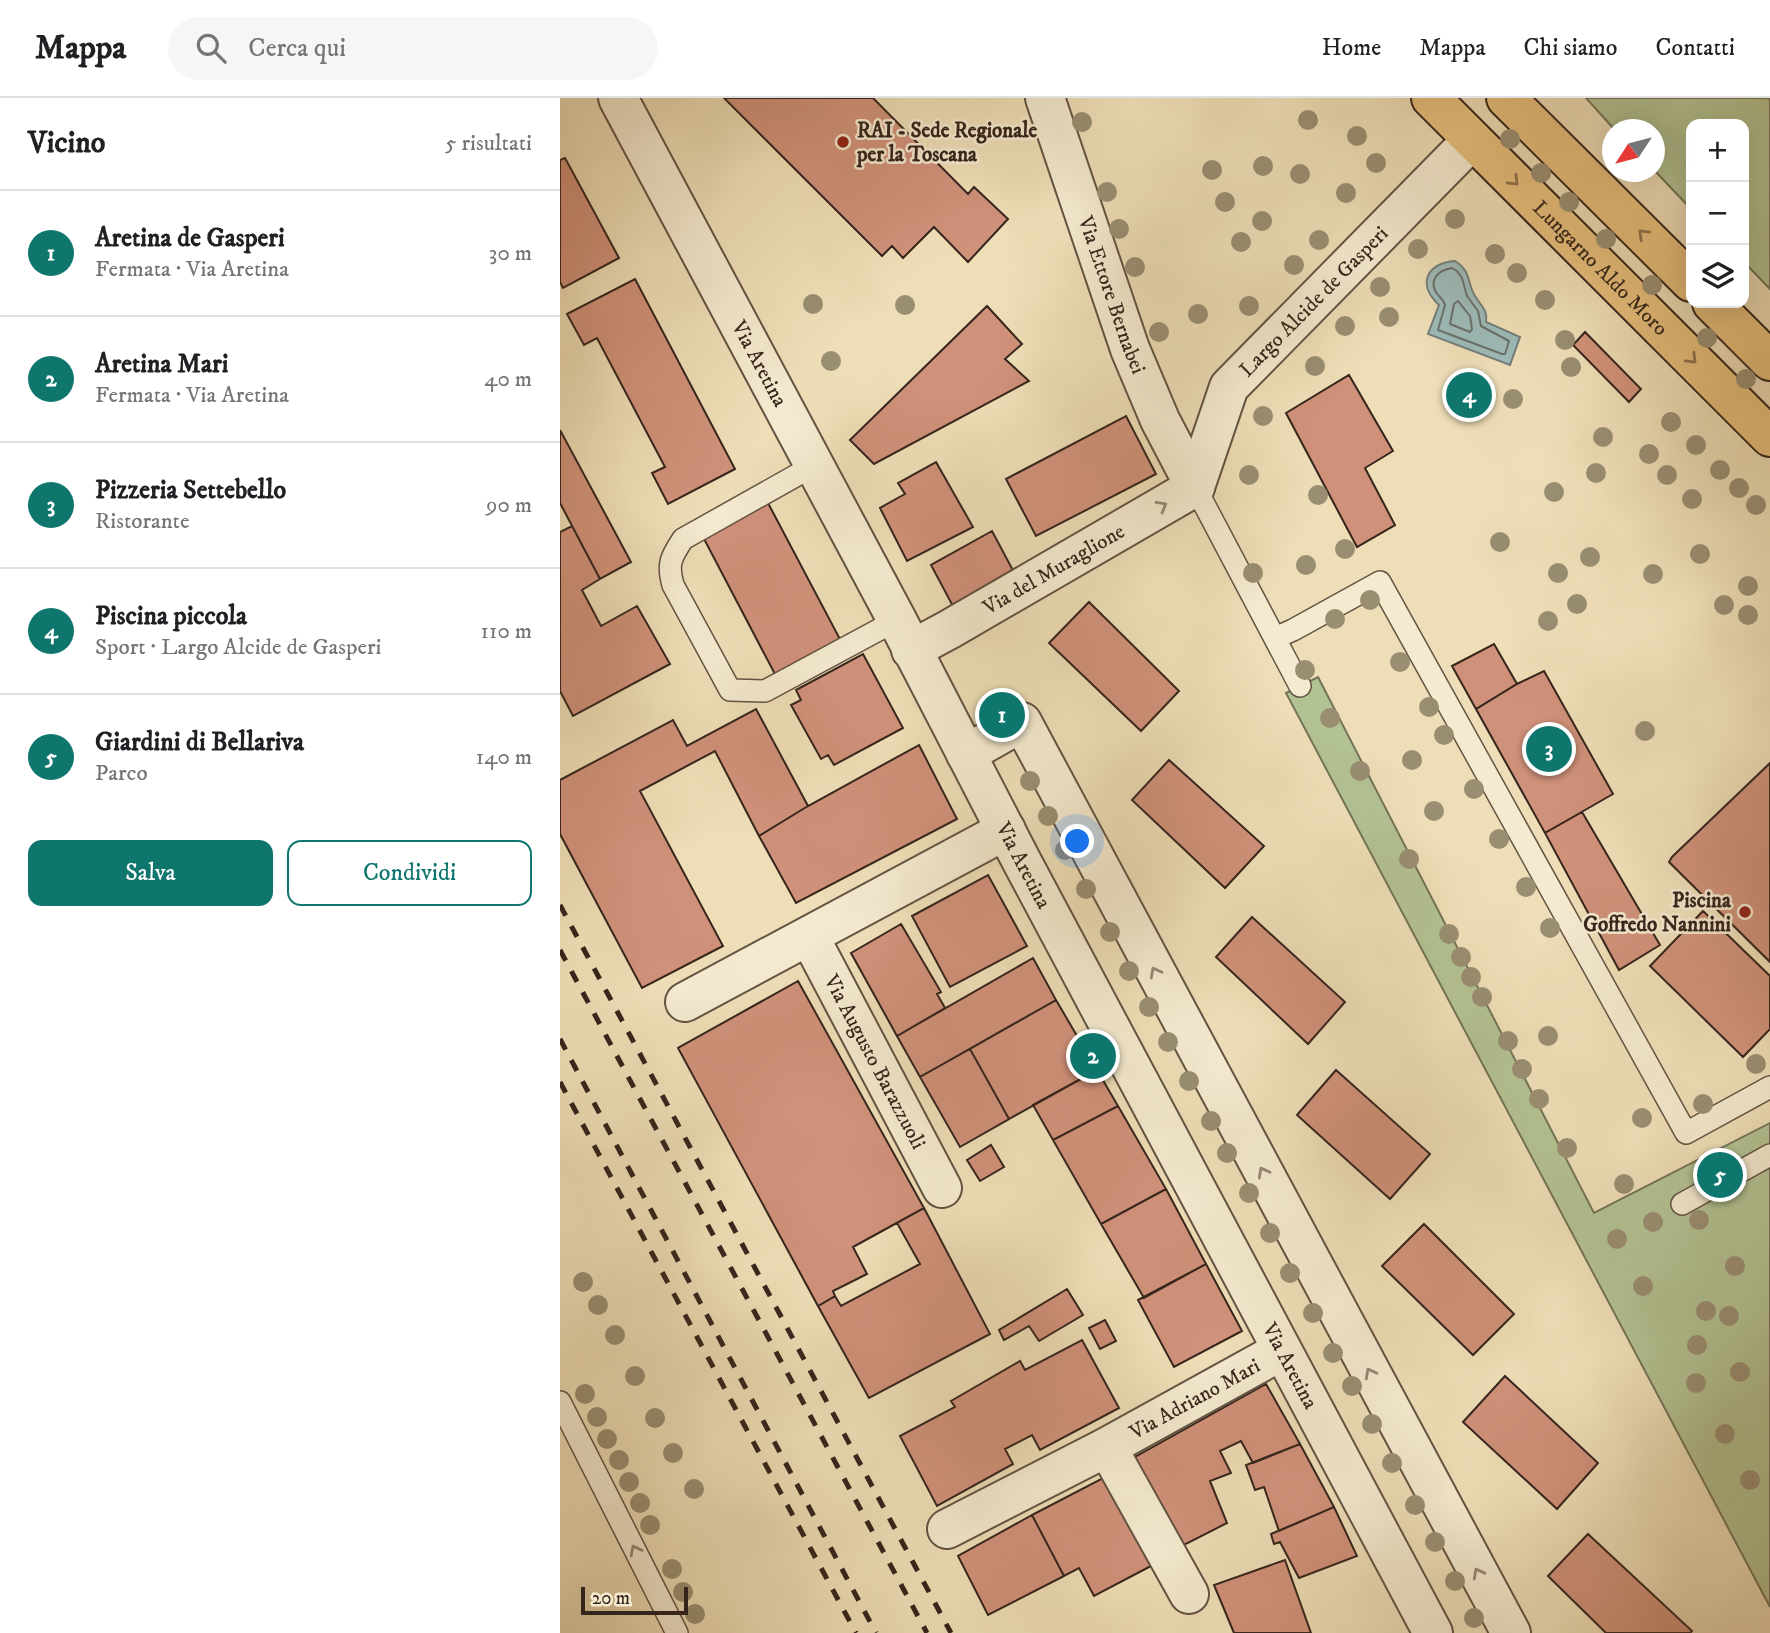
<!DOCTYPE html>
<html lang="it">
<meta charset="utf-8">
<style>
body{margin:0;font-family:"IM FELL DW Pica",serif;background:#f6f6f6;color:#202124}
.controls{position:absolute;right:21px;top:21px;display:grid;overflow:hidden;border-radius:14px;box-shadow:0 7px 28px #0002}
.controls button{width:63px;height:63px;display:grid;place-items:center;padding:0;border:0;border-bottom:2px solid #e0e0e0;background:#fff;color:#202124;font:35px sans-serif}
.compass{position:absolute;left:1042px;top:21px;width:63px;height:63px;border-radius:50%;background:#fff;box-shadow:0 7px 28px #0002;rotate:234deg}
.scale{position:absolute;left:21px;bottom:18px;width:107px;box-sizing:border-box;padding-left:7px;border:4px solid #35251c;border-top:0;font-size:19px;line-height:24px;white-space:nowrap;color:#35251c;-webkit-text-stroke:5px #f4ead0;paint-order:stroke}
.you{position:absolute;left:518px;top:744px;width:24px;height:24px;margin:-18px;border:5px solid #fff;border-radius:50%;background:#1a73e8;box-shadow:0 0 0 10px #1a73e833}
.badge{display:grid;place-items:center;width:46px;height:46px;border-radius:50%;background:#0f766e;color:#fff;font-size:23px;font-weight:700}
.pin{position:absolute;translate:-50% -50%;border:4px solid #fff;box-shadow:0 2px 7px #0006}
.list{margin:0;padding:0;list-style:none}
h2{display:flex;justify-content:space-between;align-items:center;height:91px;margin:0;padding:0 28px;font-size:30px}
h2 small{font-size:23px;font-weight:400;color:#757577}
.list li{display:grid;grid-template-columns:46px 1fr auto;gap:21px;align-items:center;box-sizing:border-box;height:126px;padding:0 28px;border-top:2px solid #e0e0e0}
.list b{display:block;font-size:26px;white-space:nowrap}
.list p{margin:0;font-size:23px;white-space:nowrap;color:#757577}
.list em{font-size:23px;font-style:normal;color:#757577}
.actions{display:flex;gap:14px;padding:21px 28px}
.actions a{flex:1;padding:16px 0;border:2px solid #0f766e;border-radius:14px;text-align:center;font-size:24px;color:#0f766e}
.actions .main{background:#0f766e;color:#fff}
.icon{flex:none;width:38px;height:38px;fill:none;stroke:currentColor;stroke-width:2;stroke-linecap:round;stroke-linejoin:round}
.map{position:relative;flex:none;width:1210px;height:1535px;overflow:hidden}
header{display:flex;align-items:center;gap:42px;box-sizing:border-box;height:98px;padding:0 35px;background:#fff;border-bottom:2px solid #e0e0e0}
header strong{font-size:33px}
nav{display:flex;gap:38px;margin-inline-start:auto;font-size:24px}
.search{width:490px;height:63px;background:#f6f6f6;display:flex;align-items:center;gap:18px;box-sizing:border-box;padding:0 24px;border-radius:38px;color:#757577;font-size:26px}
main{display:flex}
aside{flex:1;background:#fff}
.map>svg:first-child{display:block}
.green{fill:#b3c293;stroke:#747458;stroke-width:2}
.water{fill:#9dbab8;stroke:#737e7a;stroke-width:2}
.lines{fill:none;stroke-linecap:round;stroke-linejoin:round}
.shore{stroke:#69706a;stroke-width:2}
.building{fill:#d0917a;stroke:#35251c;stroke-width:2}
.service-casing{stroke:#635343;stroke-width:24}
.minor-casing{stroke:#635343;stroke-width:42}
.tertiary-casing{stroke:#635343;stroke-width:42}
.primary-casing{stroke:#35251c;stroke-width:42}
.service{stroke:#f4ead0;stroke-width:21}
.minor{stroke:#f4ead0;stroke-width:38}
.tertiary{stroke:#f4ead0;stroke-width:38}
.primary{stroke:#e7bf7c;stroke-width:38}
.rail{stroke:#35251c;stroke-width:5;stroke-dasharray:12 12;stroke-linecap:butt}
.tree{fill:#998e72}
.oneway{stroke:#8e724c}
.oneway2{stroke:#948876}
.poi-dot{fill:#8f2418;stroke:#f4ead0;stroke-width:2.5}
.labels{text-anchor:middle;stroke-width:5;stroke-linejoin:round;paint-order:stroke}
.poi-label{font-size:21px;font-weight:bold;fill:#35251c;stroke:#f4ead0;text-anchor:start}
.street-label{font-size:21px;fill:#35251c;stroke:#f4ead0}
</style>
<header>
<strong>Mappa</strong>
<div class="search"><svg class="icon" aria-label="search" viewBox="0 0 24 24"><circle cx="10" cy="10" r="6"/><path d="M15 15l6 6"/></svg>Cerca qui</div>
<nav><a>Home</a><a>Mappa</a><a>Chi siamo</a><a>Contatti</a></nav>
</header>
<main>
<aside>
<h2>Vicino<small>5 risultati</small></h2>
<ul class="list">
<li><span class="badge">1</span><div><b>Aretina de Gasperi</b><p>Fermata · Via Aretina</p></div><em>30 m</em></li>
<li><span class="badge">2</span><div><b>Aretina Mari</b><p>Fermata · Via Aretina</p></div><em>40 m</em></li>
<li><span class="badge">3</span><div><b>Pizzeria Settebello</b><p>Ristorante</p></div><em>90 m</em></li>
<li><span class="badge">4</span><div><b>Piscina piccola</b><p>Sport · Largo Alcide de Gasperi</p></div><em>110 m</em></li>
<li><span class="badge">5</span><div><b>Giardini di Bellariva</b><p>Parco</p></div><em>140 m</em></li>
</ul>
<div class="actions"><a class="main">Salva</a><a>Condividi</a></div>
</aside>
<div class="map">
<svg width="1210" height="1535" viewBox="0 0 1210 1535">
<rect width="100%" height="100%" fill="#eedeb7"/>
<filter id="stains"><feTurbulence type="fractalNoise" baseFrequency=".00286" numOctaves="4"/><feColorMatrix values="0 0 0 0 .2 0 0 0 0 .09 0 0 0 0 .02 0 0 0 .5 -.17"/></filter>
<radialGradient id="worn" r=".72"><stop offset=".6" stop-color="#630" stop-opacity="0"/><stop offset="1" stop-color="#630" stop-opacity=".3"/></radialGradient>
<path class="green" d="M1026 0H1208L1210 2V191L1184 164V26H1131V111L1095 73 1094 32 1054 31Z
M758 579 1034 1115 1210 1025V1509L726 595Z"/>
<path class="water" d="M895 163C912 174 906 183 915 198 921 208 928 212 926 224L960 239 950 267 868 236 879 207C857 187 866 165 895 163Z"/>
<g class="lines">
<path class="shore" d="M892 170 897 173 902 180 907 198 918 213 921 228 949 243 945 256H942L878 232 885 207C884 203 881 200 878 197 867 183 878 172 892 170Z
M898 203 910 218 912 231 910 234 890 226 894 206Z"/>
</g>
<path class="building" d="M164 0H313L408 96 414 89 448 121 408 164 374 129 343 160 332 148 322 158Z
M5 60 59 160 3 190 0 184V62Z
M75 181 175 371 108 406 92 375 105 369 37 240 24 247 7 216Z
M427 208 462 246 445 261 469 283 314 366 290 342Z
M1025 234 1081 291 1069 304 1013 247Z
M789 277 833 353 805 370 835 427 797 449 726 315Z
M566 318 596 376 476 438 446 381Z
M0 332 71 464 40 481 0 405Z
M376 364 413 429 347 463 320 410 345 396 338 385Z
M208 405 282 545 217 580 143 439Z
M12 428 40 481 22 492 41 528 77 508 110 566 13 618 0 593V434Z
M432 433 456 478 395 512 371 467Z
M529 504 619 593 581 633 489 545Z
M934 546 957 586 916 611 892 568Z
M303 556 343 630 274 667 268 657 261 661 231 607 241 602 236 592Z
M984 573 1053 696 985 735 916 611 957 586Z
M196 611 248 708 199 738 155 653 80 693 163 848 82 890 0 736V682L113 622 127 648Z
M359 647 397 721 236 805 199 738 248 708Z
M609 662 704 748 665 790 572 702Z
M1210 665V864L1109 764 1112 759Z
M1022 714 1100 847 1059 872 985 735Z
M428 777 467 848 390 889 352 818Z
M1143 813 1210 878V931L1183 959 1090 868Z
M692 819 785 904 748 946 656 859Z
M341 826 381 894 377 896 385 910 337 938 291 855Z
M473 860 496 902 360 979 337 938Z
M238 883 364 1110 293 1149 307 1176 273 1193 275 1198 258 1208 118 950Z
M496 902 537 972 449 1021 410 951Z
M410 951 449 1021 400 1049 360 979Z
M537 972 558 1008 493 1042 473 1007Z
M776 972 870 1056 830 1101 737 1017Z
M558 1008 606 1091 541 1126 493 1042Z
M431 1047 444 1069 420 1083 407 1062Z
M606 1091 646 1166 584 1200 541 1126Z
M364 1110 430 1236 309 1300 258 1208 275 1198 281 1208 360 1166 337 1125Z
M864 1126 954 1216 913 1257 822 1168Z
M646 1166 682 1233 614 1269 578 1202Z
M507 1191 523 1217 479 1243 469 1228 444 1242 439 1232Z
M545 1222 556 1243 540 1251 529 1230Z
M522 1242 559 1310 480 1352 472 1337 445 1351 453 1366 377 1408 340 1338 395 1309 391 1303 460 1263 465 1272Z
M945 1278 1038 1365 997 1411 903 1324Z
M706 1286 740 1346 693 1365 681 1343 660 1353 671 1375 650 1383 667 1425 620 1449 575 1359Z
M740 1346 774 1409 719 1433 704 1389 695 1392 686 1367Z
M545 1379 591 1468 534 1498 519 1470 504 1478 472 1417Z
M774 1409 797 1458 739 1480 720 1444 714 1446 711 1436Z
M472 1417 504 1478 428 1517 398 1458Z
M1028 1436 1132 1533 1130 1535H1046L988 1478Z
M725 1462 751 1535H674L654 1487Z"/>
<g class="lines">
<defs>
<path id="service" d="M253 368 123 441C111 459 107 466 113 487L170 592 205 593 337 522
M635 389 740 588
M715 540 733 532 820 484 1126 1035 1210 989
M1122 1106 1210 1057
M0 1304 117 1535"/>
<g id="minor">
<path id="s1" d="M485 0 570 251 600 322 635 389"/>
<path id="s2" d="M635 389 669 289 912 42"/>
<path id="s3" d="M351 552 390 531 635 389"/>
<path d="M406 656 462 624 951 1535"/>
<path id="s4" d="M249 838 382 1090"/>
<path d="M125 904 446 732"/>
<path d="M547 1349 629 1496"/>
<path id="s5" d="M387 1431 547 1349 721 1253"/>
</g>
<g id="tertiary">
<path id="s6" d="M58 0 337 522 461 762 873 1535"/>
</g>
<g id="primary">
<path id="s7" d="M871 0 1210 339"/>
<path d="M946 0 1131 184"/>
<path d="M1152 205 1210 263"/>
</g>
</defs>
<use href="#service" class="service-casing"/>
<use href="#minor" class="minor-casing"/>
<use href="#tertiary" class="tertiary-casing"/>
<use href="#primary" class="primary-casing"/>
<use href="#service" class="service"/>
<use href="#minor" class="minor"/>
<use href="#tertiary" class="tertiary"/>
<use href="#primary" class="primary"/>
<path class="rail" d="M0 807 391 1535
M0 852 367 1535
M0 941 316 1535
M0 984 296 1535"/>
</g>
<g class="tree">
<circle cx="748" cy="22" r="10"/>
<circle cx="522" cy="24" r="10"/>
<circle cx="797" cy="38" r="10"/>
<circle cx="950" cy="41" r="10"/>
<circle cx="816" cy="65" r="10"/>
<circle cx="703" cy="68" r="10"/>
<circle cx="652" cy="72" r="10"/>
<circle cx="981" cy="75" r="10"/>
<circle cx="740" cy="76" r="10"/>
<circle cx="547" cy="94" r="10"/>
<circle cx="786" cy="95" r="10"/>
<circle cx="665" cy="104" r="10"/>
<circle cx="1009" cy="104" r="10"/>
<circle cx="895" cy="121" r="10"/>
<circle cx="702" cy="123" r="10"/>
<circle cx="559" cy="131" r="10"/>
<circle cx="1046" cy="141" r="10"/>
<circle cx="759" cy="142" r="10"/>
<circle cx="681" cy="144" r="10"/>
<circle cx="858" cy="151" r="10"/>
<circle cx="935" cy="156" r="10"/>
<circle cx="734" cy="167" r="10"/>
<circle cx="575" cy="169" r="10"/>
<circle cx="957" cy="175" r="10"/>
<circle cx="1092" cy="187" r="10"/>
<circle cx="820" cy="189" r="10"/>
<circle cx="985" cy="202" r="10"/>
<circle cx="253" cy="206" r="10"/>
<circle cx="345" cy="207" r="10"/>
<circle cx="689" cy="208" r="10"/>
<circle cx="638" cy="216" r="10"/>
<circle cx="829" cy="219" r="10"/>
<circle cx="785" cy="228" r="10"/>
<circle cx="599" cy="234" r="10"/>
<circle cx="1147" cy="240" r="10"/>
<circle cx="1005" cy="242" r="10"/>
<circle cx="271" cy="263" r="10"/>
<circle cx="755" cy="268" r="10"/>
<circle cx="1011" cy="269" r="10"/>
<circle cx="1186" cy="281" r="10"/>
<circle cx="953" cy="301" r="10"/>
<circle cx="703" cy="318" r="10"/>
<circle cx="1111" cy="324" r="10"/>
<circle cx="1043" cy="339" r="10"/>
<circle cx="1136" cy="347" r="10"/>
<circle cx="1089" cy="356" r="10"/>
<circle cx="1160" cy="372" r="10"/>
<circle cx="1036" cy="375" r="10"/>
<circle cx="689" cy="377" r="10"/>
<circle cx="1107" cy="377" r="10"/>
<circle cx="1179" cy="390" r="10"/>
<circle cx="994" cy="394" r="10"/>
<circle cx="758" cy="397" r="10"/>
<circle cx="1132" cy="401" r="10"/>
<circle cx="1196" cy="407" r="10"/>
<circle cx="940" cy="444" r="10"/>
<circle cx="785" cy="451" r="10"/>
<circle cx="1140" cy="456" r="10"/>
<circle cx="1030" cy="459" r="10"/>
<circle cx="746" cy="467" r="10"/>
<circle cx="693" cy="475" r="10"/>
<circle cx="998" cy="475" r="10"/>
<circle cx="1093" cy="476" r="10"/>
<circle cx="1188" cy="488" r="10"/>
<circle cx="810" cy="502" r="10"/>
<circle cx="1017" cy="506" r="10"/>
<circle cx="1164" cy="507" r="10"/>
<circle cx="1188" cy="517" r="10"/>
<circle cx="775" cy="521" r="10"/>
<circle cx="988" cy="523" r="10"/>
<circle cx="840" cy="564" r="10"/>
<circle cx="745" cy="572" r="10"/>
<circle cx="869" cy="609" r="10"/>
<circle cx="770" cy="620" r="10"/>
<circle cx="1085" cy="633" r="10"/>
<circle cx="884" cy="637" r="10"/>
<circle cx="852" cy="662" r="10"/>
<circle cx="800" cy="673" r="10"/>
<circle cx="470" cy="683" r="10"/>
<circle cx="914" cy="691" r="10"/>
<circle cx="874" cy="713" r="10"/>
<circle cx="488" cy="718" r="10"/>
<circle cx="939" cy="741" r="10"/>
<circle cx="505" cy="752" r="10"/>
<circle cx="849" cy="761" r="10"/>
<circle cx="966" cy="789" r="10"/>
<circle cx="526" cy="791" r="10"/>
<circle cx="990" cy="830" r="10"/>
<circle cx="550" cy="834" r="10"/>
<circle cx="889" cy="836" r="10"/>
<circle cx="901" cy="859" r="10"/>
<circle cx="569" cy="873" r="10"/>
<circle cx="911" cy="879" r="10"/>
<circle cx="922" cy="899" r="10"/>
<circle cx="589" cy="909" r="10"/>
<circle cx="988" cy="938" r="10"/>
<circle cx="948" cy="943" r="10"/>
<circle cx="608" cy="944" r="10"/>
<circle cx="1196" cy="966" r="10"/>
<circle cx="962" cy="971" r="10"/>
<circle cx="629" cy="983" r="10"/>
<circle cx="979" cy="1001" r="10"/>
<circle cx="1143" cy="1006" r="10"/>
<circle cx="1082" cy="1020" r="10"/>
<circle cx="651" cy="1023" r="10"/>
<circle cx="1007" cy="1050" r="10"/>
<circle cx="667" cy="1055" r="10"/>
<circle cx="1064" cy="1086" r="10"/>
<circle cx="689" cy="1095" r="10"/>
<circle cx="1139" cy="1122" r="10"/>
<circle cx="1093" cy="1124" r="10"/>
<circle cx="710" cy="1135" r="10"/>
<circle cx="1057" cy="1141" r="10"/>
<circle cx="1175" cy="1168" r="10"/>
<circle cx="730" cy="1175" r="10"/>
<circle cx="23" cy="1184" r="10"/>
<circle cx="1083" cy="1188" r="10"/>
<circle cx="38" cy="1207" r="10"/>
<circle cx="1146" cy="1213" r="10"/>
<circle cx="753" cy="1215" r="10"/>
<circle cx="1169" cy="1218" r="10"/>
<circle cx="55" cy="1237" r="10"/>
<circle cx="1137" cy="1247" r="10"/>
<circle cx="773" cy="1255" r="10"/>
<circle cx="1180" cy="1274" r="10"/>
<circle cx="75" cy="1278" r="10"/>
<circle cx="1136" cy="1285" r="10"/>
<circle cx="792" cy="1288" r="10"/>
<circle cx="25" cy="1296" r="10"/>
<circle cx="37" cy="1319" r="10"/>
<circle cx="95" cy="1320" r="10"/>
<circle cx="812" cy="1326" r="10"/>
<circle cx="1165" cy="1336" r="10"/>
<circle cx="47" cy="1341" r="10"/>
<circle cx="113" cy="1355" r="10"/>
<circle cx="59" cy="1362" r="10"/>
<circle cx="832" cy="1365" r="10"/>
<circle cx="1190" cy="1382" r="10"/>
<circle cx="69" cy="1384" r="10"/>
<circle cx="134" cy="1391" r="10"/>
<circle cx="80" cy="1405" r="10"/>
<circle cx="855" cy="1407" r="10"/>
<circle cx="90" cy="1427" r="10"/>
<circle cx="875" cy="1444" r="10"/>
<circle cx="112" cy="1471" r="10"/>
<circle cx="895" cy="1483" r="10"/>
<circle cx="123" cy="1494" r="10"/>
<circle cx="135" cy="1516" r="10"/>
<circle cx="914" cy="1520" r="10"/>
</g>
<defs><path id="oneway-chevron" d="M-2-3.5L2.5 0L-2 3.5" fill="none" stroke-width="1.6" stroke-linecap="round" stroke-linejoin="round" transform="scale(1.75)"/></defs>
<g class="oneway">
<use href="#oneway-chevron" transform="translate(954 83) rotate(45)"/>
<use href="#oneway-chevron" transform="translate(1083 136) rotate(-135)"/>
<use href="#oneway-chevron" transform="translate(1132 261) rotate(45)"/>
</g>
<g class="oneway2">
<use href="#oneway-chevron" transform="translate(602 408) rotate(-30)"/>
<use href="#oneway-chevron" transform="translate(595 874) rotate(-118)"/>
<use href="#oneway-chevron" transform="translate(703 1074) rotate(-118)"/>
<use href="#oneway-chevron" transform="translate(810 1275) rotate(-118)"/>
<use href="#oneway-chevron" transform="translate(75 1452) rotate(-117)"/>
<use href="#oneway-chevron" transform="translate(918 1475) rotate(-118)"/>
</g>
<g class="poi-dot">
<circle cx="283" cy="44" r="7"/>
<circle cx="1185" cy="814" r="7"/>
</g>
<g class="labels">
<g class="poi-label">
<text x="297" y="39">RAI - Sede Regionale<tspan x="297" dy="24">per la Toscana</tspan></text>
<text x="1171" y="809" text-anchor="end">Piscina<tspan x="1171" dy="24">Goffredo Nannini</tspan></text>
</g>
<g class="street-label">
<text dy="7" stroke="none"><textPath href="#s7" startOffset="240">Lungarno Aldo Moro</textPath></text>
<text dy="7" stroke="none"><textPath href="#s1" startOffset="208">Via Ettore Bernabei</textPath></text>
<text dy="7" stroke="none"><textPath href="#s2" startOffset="226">Largo Alcide de Gasperi</textPath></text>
<text dy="7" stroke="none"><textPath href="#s6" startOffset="301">Via Aretina</textPath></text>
<text dy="7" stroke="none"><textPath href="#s3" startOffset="164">Via del Muraglione</textPath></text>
<text dy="7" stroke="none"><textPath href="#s6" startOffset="868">Via Aretina</textPath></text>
<text dy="7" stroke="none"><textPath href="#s4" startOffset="142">Via Augusto Barazzuoli</textPath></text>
<text dy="7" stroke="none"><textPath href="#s6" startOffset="1435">Via Aretina</textPath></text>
<text dy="7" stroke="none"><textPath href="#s5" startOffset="280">Via Adriano Mari</textPath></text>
</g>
</g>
<rect width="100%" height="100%" filter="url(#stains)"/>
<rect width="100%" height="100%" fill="url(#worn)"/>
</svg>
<div class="controls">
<button>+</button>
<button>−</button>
<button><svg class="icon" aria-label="layers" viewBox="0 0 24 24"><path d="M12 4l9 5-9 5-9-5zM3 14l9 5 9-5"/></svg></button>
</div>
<svg class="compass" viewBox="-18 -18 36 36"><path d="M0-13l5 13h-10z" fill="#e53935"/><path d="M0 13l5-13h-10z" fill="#757577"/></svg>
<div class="scale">20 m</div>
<div class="you"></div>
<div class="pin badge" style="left:442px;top:617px">1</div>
<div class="pin badge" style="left:533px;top:958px">2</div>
<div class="pin badge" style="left:989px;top:651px">3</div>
<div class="pin badge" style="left:909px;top:297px">4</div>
<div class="pin badge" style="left:1160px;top:1077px">5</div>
</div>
</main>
